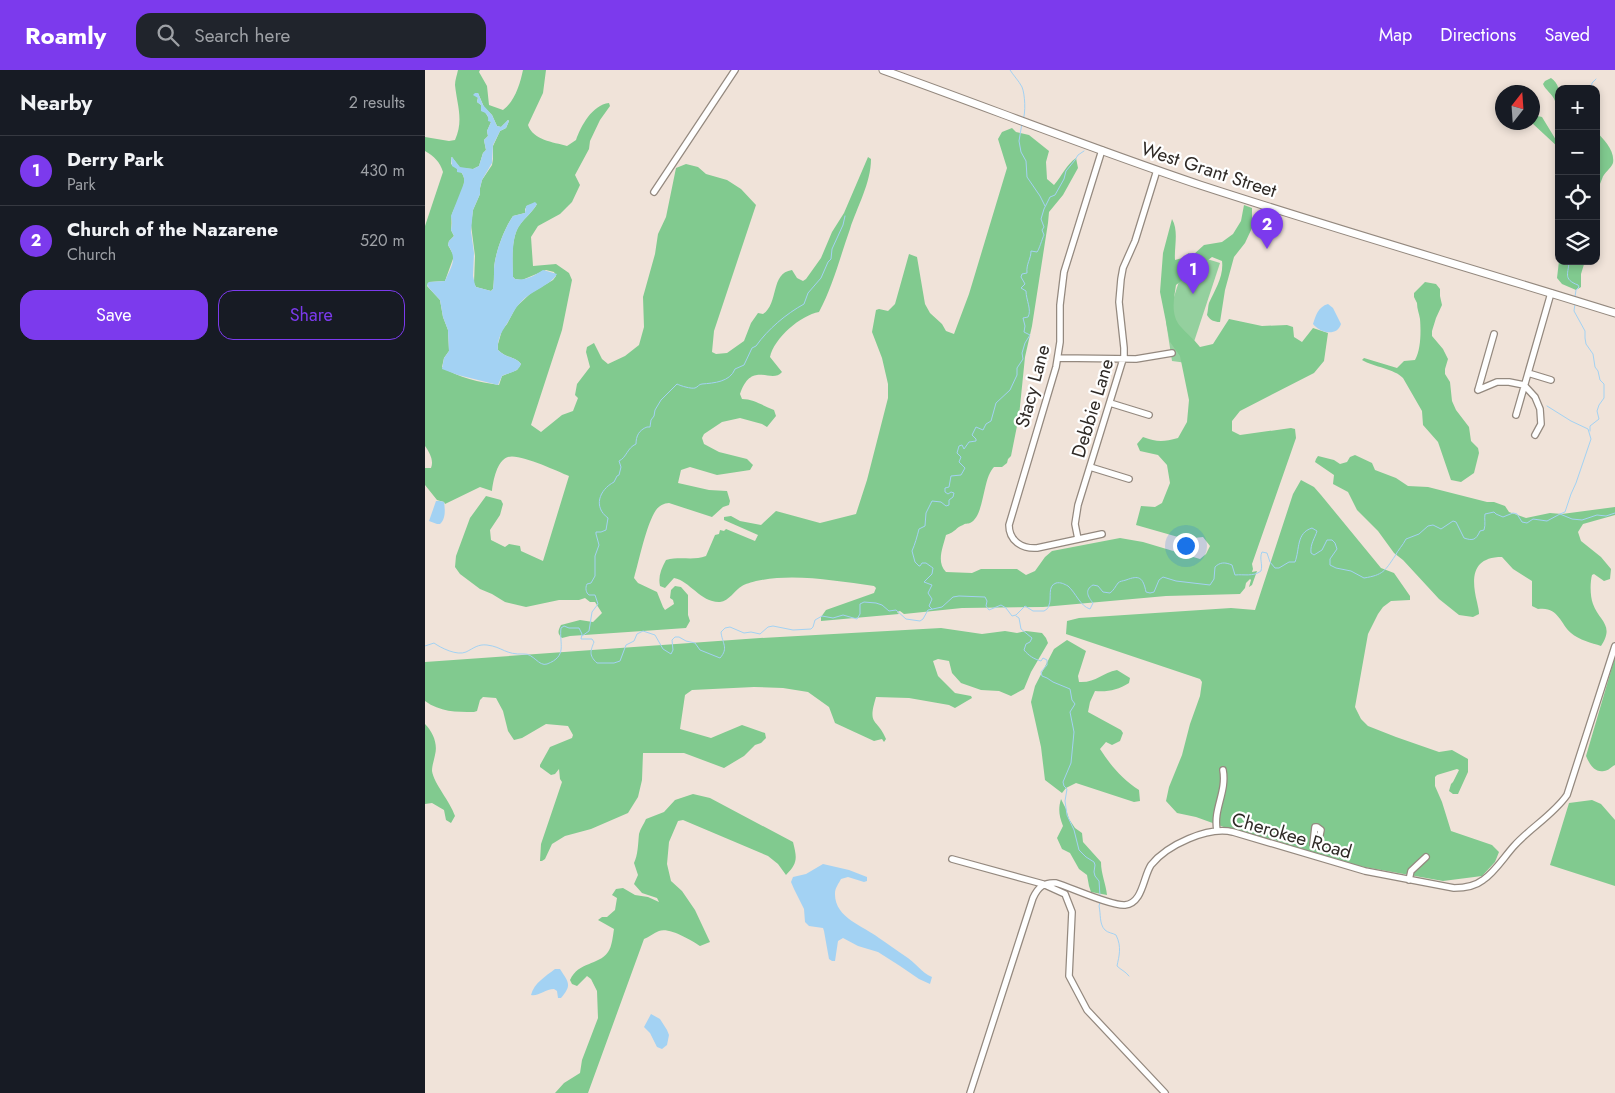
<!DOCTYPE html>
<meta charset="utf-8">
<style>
body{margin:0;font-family:Jost,sans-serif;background:#20242c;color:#f1f3f6}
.controls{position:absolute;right:15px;top:15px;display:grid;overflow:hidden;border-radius:10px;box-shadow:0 2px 8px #0003}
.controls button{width:45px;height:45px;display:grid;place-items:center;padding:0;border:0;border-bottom:1px solid #363941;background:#171b24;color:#f1f3f6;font:25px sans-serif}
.compass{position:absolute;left:1070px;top:15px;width:45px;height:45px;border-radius:50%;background:#171b24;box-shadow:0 2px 8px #0003;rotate:17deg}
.you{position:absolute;left:760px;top:475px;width:18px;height:18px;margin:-12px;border:4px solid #fff;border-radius:50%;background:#1a73e8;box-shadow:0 0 0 8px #1a73e833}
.badge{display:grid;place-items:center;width:32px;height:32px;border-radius:50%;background:#7c3aed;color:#fff;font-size:16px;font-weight:700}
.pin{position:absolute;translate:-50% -41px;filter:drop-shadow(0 1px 2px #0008)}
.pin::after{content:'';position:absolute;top:26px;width:18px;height:15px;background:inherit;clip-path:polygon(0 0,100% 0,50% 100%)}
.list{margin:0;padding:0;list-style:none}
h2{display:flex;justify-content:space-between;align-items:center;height:65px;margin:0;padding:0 20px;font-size:21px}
h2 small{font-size:16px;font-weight:400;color:#9ea1a6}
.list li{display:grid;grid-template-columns:32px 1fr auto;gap:15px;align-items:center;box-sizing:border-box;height:70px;padding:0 20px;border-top:1px solid #363941}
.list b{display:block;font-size:19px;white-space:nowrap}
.list p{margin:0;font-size:16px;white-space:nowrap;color:#9ea1a6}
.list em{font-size:16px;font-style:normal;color:#9ea1a6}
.actions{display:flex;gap:10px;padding:15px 20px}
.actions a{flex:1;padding:11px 0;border:1px solid #7c3aed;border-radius:15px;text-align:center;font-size:18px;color:#7c3aed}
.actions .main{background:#7c3aed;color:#fff}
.icon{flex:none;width:28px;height:28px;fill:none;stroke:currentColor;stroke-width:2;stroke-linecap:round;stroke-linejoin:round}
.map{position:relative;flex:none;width:1190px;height:1023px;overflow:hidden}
header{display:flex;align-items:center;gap:30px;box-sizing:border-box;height:70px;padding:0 25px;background:#7c3aed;color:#fff}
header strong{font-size:24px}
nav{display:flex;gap:28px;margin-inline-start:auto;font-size:18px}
.search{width:350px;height:45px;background:#20242c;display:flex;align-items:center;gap:12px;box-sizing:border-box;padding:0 18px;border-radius:15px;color:#9ea1a6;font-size:19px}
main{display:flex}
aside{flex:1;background:#171b24}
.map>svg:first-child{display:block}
.green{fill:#94d09e}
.forest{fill:#81ca8f;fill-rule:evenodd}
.water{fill:#a3d2f3}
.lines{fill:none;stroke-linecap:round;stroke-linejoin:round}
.stream{stroke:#a3d2f3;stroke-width:1}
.minor-casing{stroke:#94897f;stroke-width:8}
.major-casing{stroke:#94897f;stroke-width:9}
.minor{stroke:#fff;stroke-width:5.5}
.major{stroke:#fff;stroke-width:7}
.labels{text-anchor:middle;stroke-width:4.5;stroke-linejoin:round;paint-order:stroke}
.street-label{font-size:19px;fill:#2f2a26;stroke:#fff}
</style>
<header>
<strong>Roamly</strong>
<div class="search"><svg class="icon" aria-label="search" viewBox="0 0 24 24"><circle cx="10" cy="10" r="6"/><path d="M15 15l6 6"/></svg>Search here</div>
<nav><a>Map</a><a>Directions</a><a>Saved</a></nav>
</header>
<main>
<aside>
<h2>Nearby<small>2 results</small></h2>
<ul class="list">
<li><span class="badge">1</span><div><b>Derry Park</b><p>Park</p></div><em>430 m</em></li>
<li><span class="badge">2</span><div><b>Church of the Nazarene</b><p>Church</p></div><em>520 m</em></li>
</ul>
<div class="actions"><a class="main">Save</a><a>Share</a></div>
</aside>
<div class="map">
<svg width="1190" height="1023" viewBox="0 0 1190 1023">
<rect width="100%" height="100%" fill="#f0e3d9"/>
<path class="green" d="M763 183 795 193 762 293 747 291 741 252Z"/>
<path class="forest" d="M33 0H55L54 2 62 16 64 35 78 40C90 31 95 14 98 0H121L118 23 103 55C108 70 128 72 142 76L151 70C156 56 167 35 184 33L185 36 175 50 165 71 164 79 150 105 155 115 147 132 135 144 113 156 106 167 108 196 131 194 144 203 147 210 137 260 106 355 116 362 137 345 148 341 153 328 150 325 152 314 165 297 161 282 162 277 169 273 177 289 183 294 200 286 214 275 219 257 218 227 230 184 233 164 241 147 251 98 261 94 273 97 281 104 302 110 316 119 331 135 289 261 287 282 291 284 302 283 319 271 326 253 333 243 338 244C354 234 345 203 367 200L372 208 378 211 381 209 396 188 407 162 419 143 443 87 446 89C446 113 432 137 425 159 415 187 408 216 394 242 376 245 349 268 345 287L357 302C346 315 327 289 315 324L317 329C329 329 338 336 349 340L351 346 342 357 337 354 315 348 297 352 279 364 277 368 279 374 294 382 322 389 328 395 325 400 292 405 265 397 256 400 253 413 284 420 302 421 305 431 304 435 298 437 287 447 244 433C239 433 234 436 231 440 221 455 214 491 209 508L213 513 232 522 238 537 240 540 249 534 248 530 245 528 246 520 250 516 256 517 263 525V545L265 551 261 558 145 566 137 568C132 563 133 561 136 555L155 550 168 552 177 543 170 532H165L160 528 154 530H134L101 537 80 532 67 524 55 519 35 504 30 497 31 486 45 448 61 426 76 430 78 434 75 445 65 460 66 470 80 477 84 474 95 476 96 481 118 491 144 406C132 401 94 383 83 387 72 390 68 411 67 421L55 417 20 434 19 432 12 430 0 415V398H6C9 391 5 383 0 376V156L18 102C15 92 9 86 0 81V62V67L24 71 30 70C39 50 32 35 30 15 30 10 32 5 33 0ZM53 23 59 37 67 45 72 56 76 57 83 50 84 51 81 58 75 61 68 76V89L67 95 57 110 55 118V124L48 140 46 155 50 186 49 213 51 217 66 221 68 219C69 213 69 206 69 199 70 183 79 159 88 146L100 143V139L103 135 112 134C107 143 99 148 94 156 86 168 87 193 88 207L90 209 97 210 121 200 129 202 131 206 128 210 106 223 91 237 82 254 77 260 73 274V280C81 288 91 287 96 294L92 300 77 306 74 315C54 312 34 308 17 297L19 288 24 281 23 260 18 247 15 230 2 216 4 212 20 211 29 186 23 175 24 171 29 166 26 160C27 155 26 147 27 144 30 135 43 115 38 105 36 101 30 97 26 94V88L27 87 35 98 48 99 54 96 58 83 61 80 59 70 63 66 62 61 66 52 56 35 52 32 53 27H51Z
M1126 8C1139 16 1134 38 1134 51 1131 45 1133 37 1130 31 1127 23 1121 21 1118 14L1120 11Z
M1108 45 1117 47 1131 70H1134V78L1107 53Z
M587 58 591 62 604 65 624 81 621 92 622 109 629 115C637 106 641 95 651 88L653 98 638 125 624 142 623 153 607 256 600 287 594 346 586 386 583 389 582 393 577 397H569C557 409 560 446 545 453 543 454 540 453 538 455 531 457 531 462 521 465 518 477 511 492 521 502L547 503 556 499H592L601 505 610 501 620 487 627 481 695 468 718 472 775 489 781 484 785 476 778 467 760 469 711 455 716 436 730 437 737 433 745 413 742 395 733 385 715 381 712 374 718 367C732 372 738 372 753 368L762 352 764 330 755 286 745 272 735 222 738 183 747 149C754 161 749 177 750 190L768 185 779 175 797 172 808 164 816 151 819 135 827 138V158L820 173 809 187 800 220 795 252C789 252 785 250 782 245 783 241 783 236 784 233 790 220 799 206 797 191L787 187 751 215C749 229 745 245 756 257 762 264 769 269 775 277L788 274 804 249 837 256 862 255 868 257 869 267 877 272 888 258 903 263 899 291 889 303 815 341 807 351V361L815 365 866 358 870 359 871 368 827 494 828 499 827 502 832 501 827 515 824 517 826 510 825 509 821 513 820 518 815 524 741 526 618 537 537 538 479 544 475 541 472 542 474 544 396 551V547L401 540 449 523 451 518 449 516C410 511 370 503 331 511 327 512 320 514 317 516 310 520 304 531 295 532 276 533 265 511 249 508L240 518 235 516C233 507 236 499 241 490 256 486 268 491 281 486L290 465 294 464 295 460 299 461 301 459 330 471 333 465 299 450V447L306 446 315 451 336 455 351 441 395 453 431 444 442 410 463 328V314L457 288 447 262 451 240 454 239 463 241 470 234 484 184 492 187 500 234 505 243 517 254 521 261 529 264 544 224 582 98 573 69 577 62Z
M1171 61C1179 70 1190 80 1188 93 1186 99 1179 102 1177 109 1174 115 1173 122 1171 128Z
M1134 191H1160L1156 204V217L1151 220 1137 214 1132 208Z
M1000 212 1011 214 1015 219V226L1017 235 1011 248 1007 261V266L1018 279 1023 289 1020 299V304L1025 312 1027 331 1031 340 1044 357 1046 371 1053 378 1054 383 1049 403 1036 412 1026 410 1013 372 998 355 997 341 978 308C970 299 949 297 937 290L939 288 972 298 979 291 990 290C996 280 996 261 995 249 994 243 992 239 992 233L989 227V223Z
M930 385 947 393 950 400 971 408 983 416 1003 417 1062 432H1069L1080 436 1084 442 1101 448 1125 443 1137 444 1190 437V445L1158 454 1153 462 1156 471 1176 487 1186 499 1185 509 1179 511 1169 504 1167 505C1165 513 1165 526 1168 534 1174 551 1190 555 1176 576 1167 573 1154 570 1146 563 1135 553 1133 536 1113 539L1107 536V511L1088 499 1077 487C1047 487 1046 508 1052 532 1053 537 1054 540 1054 544L1048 547 1034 545 1014 529 978 490 969 483 953 461 932 440 923 422 908 414 909 405 890 392 891 389 893 386 909 390 915 394 922 392 925 387Z
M876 410 889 417 896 425 956 498 969 503 985 526V530L966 531 958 537 953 544 943 564 930 637 936 649 943 656 971 667 1014 682 1027 680 1043 689V702L1033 724H1028L1024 721 1026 714 1028 712 1034 700 1032 699 1012 705 1010 707V716L1017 732 1026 761 1067 775 1074 782 1070 792 1057 806 1018 811 906 791 850 770 807 760 771 747 752 743 741 731 744 717 757 685 765 654 775 626 777 612 775 609 641 564 642 551 654 548 806 538 830 540 868 424Z
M516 558 557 564 580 561 592 563 601 561 617 563 621 568 623 573 606 602 599 619 586 626 574 621 556 620 536 613 527 603 524 591 513 589 508 591 513 606 530 623 546 626 547 628 530 638 524 635 484 628 451 627C442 657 452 647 461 669L459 672 457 669 449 671 410 653 404 637 383 622 358 618 329 617 267 620 260 625 255 659 286 668 317 655 340 663 341 668 336 673 330 675 319 686 299 698 259 683H218L217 710 213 727 203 743 166 759 140 766 127 774 120 789 117 791H115L116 774 137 712 135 709 134 699 130 704 126 705 115 697V695L125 677 147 668 148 665 143 656 121 654 97 668 89 670 83 661 78 641 71 628 58 627 55 630 52 641 49 642C31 642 15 642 0 631V592L335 568Z
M642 570 661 581 653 606 654 612C671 613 677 603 692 600L705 608 704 613C693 620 683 622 670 621L665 632 663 642 696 660 698 663 695 671 687 675 681 672 675 679C686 696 697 709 714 720L715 731 709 732 651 713 641 718 637 723 620 710 616 677 606 632 610 616 629 579Z
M1190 587V695C1186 697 1183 701 1179 701 1169 703 1164 693 1161 686Z
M0 654C8 662 13 674 10 685 9 690 7 696 7 701 9 714 25 731 30 746L26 753 21 750 19 740 7 733 0 734Z
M268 724 285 728 368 772C372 788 373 793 361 805L353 794 343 786 258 750 253 751 244 772 242 794 246 811 257 821 270 840 285 872 275 876C266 870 244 857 234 861 229 863 224 867 219 869L163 1023H130L139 1013 155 1003 157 990 173 948 172 921 166 909 162 906 152 916 147 914 145 910C154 891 173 896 183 882 187 877 188 865 189 859L173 850 177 847H182L190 840 192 828 187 825 191 819 198 818 210 825 223 827 234 832 232 828 217 823 209 814 213 805 209 793C213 785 213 774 214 764 215 759 219 754 221 749L239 742 250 730Z
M636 729 641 739 644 749 650 758 657 763 658 772 676 792C676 804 681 814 682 825L666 822 664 816 662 805 654 799 645 783 637 779 632 768 638 756C634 746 633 739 636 729Z
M1167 730 1176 734 1190 750V816L1125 795 1144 733Z"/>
<path class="water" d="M50 23H53L58 35 67 45 72 56 76 57 83 50 84 51 81 58 75 61 68 75 67 93 57 110 55 118V124L48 140 46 161 49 183 48 206 50 215 51 217 66 221 68 219C69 213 69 206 69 199 70 183 79 159 88 146L100 143 101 136 110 132 112 134C107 143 98 149 93 158 86 171 88 192 88 207L90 209C100 211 109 206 118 200L132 204C127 214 107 221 98 230 90 237 87 246 81 255 76 263 72 270 73 280 81 288 91 287 96 294 93 303 84 302 77 306L73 315 33 305 17 299 19 288 24 281 23 260 18 247 15 230 4 218 2 214 4 212 20 211C26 196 33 190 23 175L24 171 29 166 26 160 27 153 26 146 39 113V108L37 103 32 102V99L27 96 26 88 27 87 35 97 48 99 54 96 58 83 61 80 59 70 63 66 62 61 66 52 63 51C64 45 61 43 56 41V35L52 32 53 28 48 25Z
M903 234 908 238 916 254C912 267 895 263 888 254 891 245 893 237 903 234Z
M11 431H15L19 432C20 439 21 449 15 454H12L4 451Z
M398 794 424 800 442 807V811L439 812 423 807 416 809C414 813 410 818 410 823 409 848 439 856 454 868 463 874 471 880 480 886 490 892 497 903 507 907L505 914 494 909 475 896 453 882 433 876 418 868 413 871 410 891H407L404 889 399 861 398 858 384 856 380 852 379 839 369 819 366 812 368 807 381 804Z
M130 899H135C144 913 147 915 136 928H133L132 921 129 919C120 919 113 927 106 925 109 913 121 906 130 899Z
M226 944 235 949 242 960 244 965 242 975 237 979 232 977 225 963 219 957Z"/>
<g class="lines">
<path class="stream" d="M585 0C588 5 594 11 597 17 600 24 601 43 598 50
M1166 19 1167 13 1171 9
M597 53 594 71 596 82 601 91 602 107 615 126 620 136
M1144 191C1144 203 1137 209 1153 215L1154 217 1151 220 1150 227
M1150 234 1149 241 1160 261V268L1161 274 1168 284 1170 297 1173 301 1175 310 1179 314V328L1174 335 1172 341 1174 349 1165 356V361
M1122 336 1146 351 1163 359 1166 369 1151 413 1146 424 1140 442 1135 444
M507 539 504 536 507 529 503 523 507 515 499 512 507 504 508 498 501 493H497L495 496H494L490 492 487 481C490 474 492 467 494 459L500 456 501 443 507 431 516 432 521 436 524 435V430L528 427 529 423 526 422 523 424 520 422V418L524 417 526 406 536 405 540 398 534 392 536 387 532 383 534 376 537 375 539 379 544 372 551 371V369L547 365 551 357 558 360 561 354 566 351 571 333 585 320 592 305V298L598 289 597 283 600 273 605 265 599 262 600 256 598 248 603 247C607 240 601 230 601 221L596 218 600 214 596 207 597 204 602 203C601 194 606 189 606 181L612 182C614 180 617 169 619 165L617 160 619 157 616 149 619 139 625 127 630 125 639 109 641 101 650 90 653 85 659 81
M591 546 594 548 596 559 607 568 605 572 601 574 599 580C604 586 609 589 616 591L618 588 622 590V595L616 602 617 606 622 608 628 612 645 619 647 630 650 634 645 642 649 662 646 693 638 712 639 716 642 719 640 731 642 745 649 760 654 780 661 787 669 792 670 795 669 802 670 806 674 811 675 826
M157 566 164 561 167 542 173 534 170 525H164C161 523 160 518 162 514L166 513 170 506V486L174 475 171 464V462H176L181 460 183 448C168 437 174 420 189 412L192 406 194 405 196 397 194 391C202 387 202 378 211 374 211 366 214 360 222 357H225L226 350 229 346 230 340 236 330 252 314C256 316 266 319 270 318 273 317 274 314 277 314 289 313 305 312 310 299L319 295 327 278 331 276C343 259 361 244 379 234L383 223 396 208 403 192 406 189 407 179 418 155 420 146
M0 576 9 573C16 578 32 586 41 582 49 578 53 574 62 575 78 577 80 585 99 584 108 583 114 597 122 594 143 586 134 574 136 558L139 556 144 558H154L157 564 156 569H167L169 572C166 580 163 585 172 593H189L195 591 201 575 209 571 212 564 218 561 230 565 238 579 246 584 248 580 247 570 250 567H254L261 571 270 573 275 580 295 588C304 578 297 573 296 562L300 558 305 557 319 563 326 562 335 564 343 557 348 556 368 560 386 559 388 557 390 550 397 546 408 548 418 545 432 549 435 544V534L439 532 451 533 457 535 464 541 471 540 481 549 495 551 498 549 503 540 517 537 528 527 534 526 560 527 562 531 561 536 564 540 576 535 581 538 587 546 591 545 600 536 608 541H619C622 539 623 539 624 535 627 528 622 516 631 513 636 512 639 514 643 516 651 523 655 536 665 539L668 533C663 527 659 520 668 515L673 516 678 522 685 523C689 520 690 517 693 513 695 511 698 511 701 510 714 505 718 507 721 522L725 523 729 522 734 510 738 507 751 511 785 515 789 509 790 497C795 492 800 492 807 495L810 505C819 504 828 507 836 501 838 494 834 489 837 482L842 483 845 492 850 498H854L864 492H870C875 479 871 463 887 458L892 461C890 468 885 474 886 483L889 485 897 480 902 470H907L910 473 912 479 905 489V495L911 498 926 501 939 508C958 505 960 501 970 486 973 480 978 475 981 469L994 464 1003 456 1008 455 1016 459 1028 451 1031 452 1039 468C1048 471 1051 470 1055 461L1059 460C1061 454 1059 449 1060 444L1069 442 1071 444 1078 447 1088 443 1092 444 1097 452 1102 453 1108 449 1122 451 1135 444 1147 449 1157 450 1172 445 1181 446 1190 443
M675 833 674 836C676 844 674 854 680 860 683 863 688 863 691 865 697 877 694 886 692 896 696 900 700 901 704 906"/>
<defs>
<path id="minor" d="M229 122 310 0
M633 288 711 289 747 283
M1103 303 1126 310
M1053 320 1072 312H1084L1099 315 1110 327 1115 339 1116 354 1110 365
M1053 320 1069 264
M685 333 724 345
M1091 345 1126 223
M665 397 704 409
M677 464 612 478C597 479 584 471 584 455L631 297 635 272V235L639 202 677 80
M653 469 650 454 653 435 699 286V278L694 232 696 209 698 198 710 171 732 100
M890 757H892L896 760 895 765 888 774Z
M792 760C788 739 802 722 798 700
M527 789 618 814 640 824 647 842 644 906 662 940 740 1023
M984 810 986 801 1001 787
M545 1023 608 828C613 817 619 812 631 813 647 818 686 836 700 835 718 833 718 807 726 795 742 775 783 756 808 762L940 801 1029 818C1039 818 1049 817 1058 810 1070 802 1079 787 1089 776 1105 758 1128 745 1142 725L1190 576"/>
<path id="major" d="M458 0C564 38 668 79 775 115 913 160 1052 200 1190 243"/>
</defs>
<use href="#minor" class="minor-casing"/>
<use href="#major" class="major-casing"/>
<use href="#minor" class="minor"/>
<use href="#major" class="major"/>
</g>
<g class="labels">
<g class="street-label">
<text transform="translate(784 99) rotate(18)" y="7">West Grant Street</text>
<text transform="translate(607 316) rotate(-75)" y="7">Stacy Lane</text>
<text transform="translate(667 338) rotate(-73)" y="7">Debbie Lane</text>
<text transform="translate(867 765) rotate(16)" y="7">Cherokee Road</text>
</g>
</g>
</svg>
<div class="controls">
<button>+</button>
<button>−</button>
<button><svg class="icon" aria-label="locate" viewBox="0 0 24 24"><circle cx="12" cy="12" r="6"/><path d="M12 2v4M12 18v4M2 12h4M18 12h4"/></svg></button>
<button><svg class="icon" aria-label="layers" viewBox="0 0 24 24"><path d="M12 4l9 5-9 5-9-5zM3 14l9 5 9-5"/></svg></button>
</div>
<svg class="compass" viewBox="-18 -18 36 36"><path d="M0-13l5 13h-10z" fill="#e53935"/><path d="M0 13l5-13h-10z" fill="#9ea1a6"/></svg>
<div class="you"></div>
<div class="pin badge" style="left:768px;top:224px">1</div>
<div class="pin badge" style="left:842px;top:179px">2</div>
</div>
</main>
